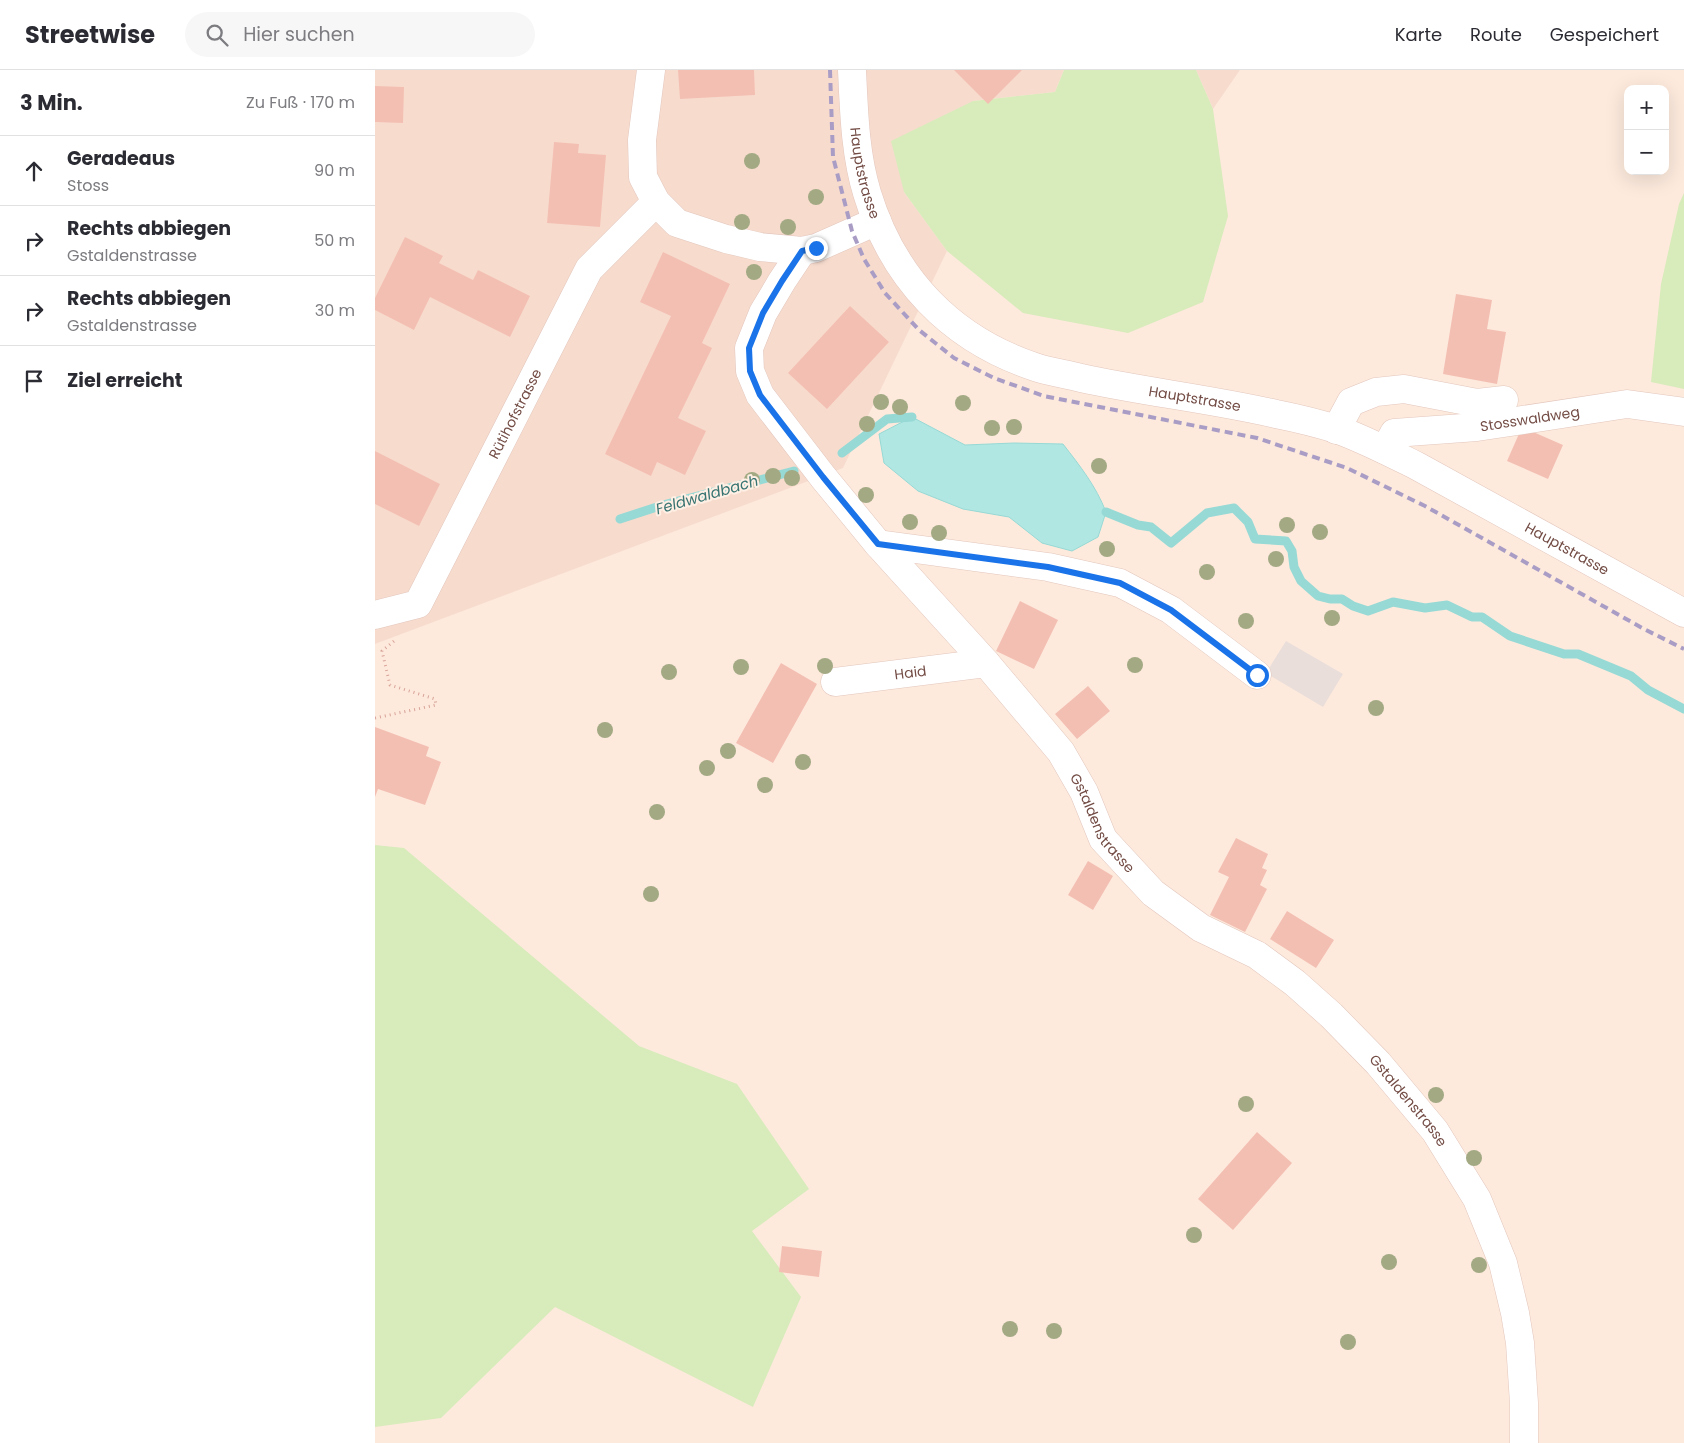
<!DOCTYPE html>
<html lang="de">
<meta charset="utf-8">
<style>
body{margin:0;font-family:Poppins,sans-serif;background:#f7f7f7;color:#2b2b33}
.controls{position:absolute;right:15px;top:15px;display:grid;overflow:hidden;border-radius:10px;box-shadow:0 5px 20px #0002}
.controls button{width:45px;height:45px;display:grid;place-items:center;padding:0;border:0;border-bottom:1px solid #e1e1e2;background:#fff;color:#2b2b33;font:25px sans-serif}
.stop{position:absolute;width:15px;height:15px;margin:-11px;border:4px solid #1a73e8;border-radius:50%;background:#fff}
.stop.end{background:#1a73e8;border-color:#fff;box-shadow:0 1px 5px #0008}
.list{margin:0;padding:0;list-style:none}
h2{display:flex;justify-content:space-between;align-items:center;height:65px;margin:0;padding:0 20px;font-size:21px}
h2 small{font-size:16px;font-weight:400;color:#7c7c81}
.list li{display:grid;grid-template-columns:32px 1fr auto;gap:15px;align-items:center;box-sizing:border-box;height:70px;padding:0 20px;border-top:1px solid #e1e1e2}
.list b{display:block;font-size:19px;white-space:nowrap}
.list p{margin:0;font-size:16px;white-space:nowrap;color:#7c7c81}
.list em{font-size:16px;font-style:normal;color:#7c7c81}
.icon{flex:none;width:28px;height:28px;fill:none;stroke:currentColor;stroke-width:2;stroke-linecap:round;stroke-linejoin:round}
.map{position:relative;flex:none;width:1309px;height:1373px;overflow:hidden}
header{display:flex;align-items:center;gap:30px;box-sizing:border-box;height:70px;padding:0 25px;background:#fff;border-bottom:1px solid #e1e1e2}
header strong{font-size:24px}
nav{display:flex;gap:28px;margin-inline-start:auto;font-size:18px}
.search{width:350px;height:45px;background:#f7f7f7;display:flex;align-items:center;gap:12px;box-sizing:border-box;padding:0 18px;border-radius:28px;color:#7c7c81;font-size:19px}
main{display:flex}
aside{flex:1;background:#fff}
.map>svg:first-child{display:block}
.residential{fill:#f7dcce}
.industrial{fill:#eadeda}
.green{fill:#d8ebbb}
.water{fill:#b1e7e3;stroke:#97d9d5}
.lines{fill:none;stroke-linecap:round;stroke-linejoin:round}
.stream{stroke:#97d9d5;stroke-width:9}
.building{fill:#f4bfb3}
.minor-casing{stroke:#e3c6bc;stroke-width:29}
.path{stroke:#d8a397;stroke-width:3;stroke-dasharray:1 4;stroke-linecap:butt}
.minor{stroke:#fff;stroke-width:28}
.rail{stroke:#aa9dc5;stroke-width:4;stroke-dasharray:8 5;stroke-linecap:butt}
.tree{fill:#a2a983}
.route{stroke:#1a73e8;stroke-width:6}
.labels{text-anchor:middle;stroke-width:4;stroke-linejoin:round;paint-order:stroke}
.street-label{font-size:14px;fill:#734c45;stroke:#ffefe4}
.water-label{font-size:15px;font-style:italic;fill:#367371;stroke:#ffefe4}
</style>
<header>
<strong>Streetwise</strong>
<div class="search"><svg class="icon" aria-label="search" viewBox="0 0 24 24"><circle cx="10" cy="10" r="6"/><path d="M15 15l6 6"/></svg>Hier suchen</div>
<nav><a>Karte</a><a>Route</a><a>Gespeichert</a></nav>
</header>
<main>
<aside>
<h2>3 Min.<small>Zu Fuß · 170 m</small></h2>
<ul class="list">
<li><svg class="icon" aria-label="ahead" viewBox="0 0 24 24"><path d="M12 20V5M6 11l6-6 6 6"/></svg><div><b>Geradeaus</b><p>Stoss</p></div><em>90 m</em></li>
<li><svg class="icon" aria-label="right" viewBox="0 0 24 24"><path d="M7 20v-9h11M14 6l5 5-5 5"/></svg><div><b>Rechts abbiegen</b><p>Gstaldenstrasse</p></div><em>50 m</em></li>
<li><svg class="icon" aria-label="right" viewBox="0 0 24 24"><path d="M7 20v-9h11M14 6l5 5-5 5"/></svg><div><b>Rechts abbiegen</b><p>Gstaldenstrasse</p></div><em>30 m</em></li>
<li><svg class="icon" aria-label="arrive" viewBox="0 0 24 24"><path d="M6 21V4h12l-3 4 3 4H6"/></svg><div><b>Ziel erreicht</b></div></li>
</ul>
</aside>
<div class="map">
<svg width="1309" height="1373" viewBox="0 0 1309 1373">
<rect width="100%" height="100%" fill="#fdeadd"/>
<path class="residential" d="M0 0H689L680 22 598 31 529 122 572 181 468 398 0 574Z
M821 0H865L838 39Z"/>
<path class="industrial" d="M911 571 968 604 948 637 891 603Z"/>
<path class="green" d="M689 0H821L838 39 853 146 828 232 753 263 648 243 572 181 529 122 516 71 598 31 680 22Z
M1309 123V319L1276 312 1286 214 1304 134Z
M0 775 29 778 264 976 362 1014 434 1119 377 1161 426 1227 378 1337 180 1237 66 1348 0 1357Z"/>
<path class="water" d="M537 347 590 375 639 373 688 374C705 396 721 416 731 442L723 467 697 481 667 473 634 447 588 439 543 421 509 393 504 364Z"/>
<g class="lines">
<path class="stream" d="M467 383 512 349 537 347
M731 442 763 455 776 457 796 473 832 443 859 438 873 452 880 469 911 471 917 481 919 497 926 511 943 526 955 529H967L978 536 993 541 1018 532 1050 538 1072 535 1097 547H1107L1135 566 1189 584H1203L1256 606 1273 620 1309 639
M245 449 288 435 419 401"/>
</g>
<path class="building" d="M303 0H379L380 25 305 29Z
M579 0H647L613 34Z
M0 16 29 17 28 53 0 52Z
M179 72 204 74 203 83 231 85 225 157 172 153Z
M30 167 68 186 64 193 98 210 103 200 155 226 135 267 55 227 39 260 0 240V228Z
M288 182 355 214 327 273 337 278 303 348 331 361 310 405 282 392 276 406 230 384 296 246 265 232Z
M1081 224 1117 230 1112 259 1131 262 1122 314 1068 304Z
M475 236 514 272 452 339 413 303Z
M1147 357 1188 375 1173 409 1132 391Z
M0 381 65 414 44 456 0 434Z
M645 531 683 550 659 599 621 581Z
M406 593 442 614 398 693 361 673Z
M713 616 735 641 702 669 680 644Z
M0 657 54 677 51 686 66 692 50 735 3 719 0 727Z
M861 768 893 784 887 798 892 800 885 815 892 819 870 862 835 845 854 807 843 802Z
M713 791 738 806 718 840 693 825Z
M912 841 959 870 941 898 895 869Z
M882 1062 917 1093 858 1160 823 1129Z
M407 1176 447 1181 444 1207 404 1202Z"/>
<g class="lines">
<defs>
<g id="minor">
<path d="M276 0 267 70 268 107 281 132 302 153 351 169 385 177 427 181 441 178 502 151"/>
<path id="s1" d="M477 0C479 41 480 84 492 123 518 209 576 269 660 297 675 302 691 304 706 308 770 322 836 329 901 344 921 348 942 353 961 359 989 369 1016 383 1042 396L1309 543"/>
<path id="s2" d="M427 181 407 211 388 243 374 278 375 301 385 325 448 407 503 474 611 593 686 682 709 722 728 769 778 823 826 858 882 885 920 913 956 945 1003 993 1060 1061 1102 1129 1128 1193 1140 1243 1145 1273 1149 1333V1373"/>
<path d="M961 360 976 332 1001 322 1029 319 1102 333 1129 330"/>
<path id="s3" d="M1010 380 1019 363 1102 357 1252 334 1309 342"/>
<path d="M503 474 673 497 745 513 796 540 882 605"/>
<path id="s4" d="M0 545 43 534 214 199 281 132"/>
<path id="s5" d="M460 612 611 593"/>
</g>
</defs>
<use href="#minor" class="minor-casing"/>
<path class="path" d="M0 648 61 635 60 629 15 615 7 581 19 571"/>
<use href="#minor" class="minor"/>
<path class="rail" d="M455 0 458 87 477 161 489 189 510 223 544 260 579 288 619 308 669 326 882 368 972 398 1050 436 1269 559 1309 579"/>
</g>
<g class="tree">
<circle cx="377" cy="91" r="8"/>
<circle cx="441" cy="127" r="8"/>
<circle cx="367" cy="152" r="8"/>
<circle cx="413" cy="157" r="8"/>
<circle cx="379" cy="202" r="8"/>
<circle cx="506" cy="332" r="8"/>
<circle cx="588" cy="333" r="8"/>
<circle cx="525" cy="337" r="8"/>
<circle cx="492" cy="354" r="8"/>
<circle cx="639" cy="357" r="8"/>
<circle cx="617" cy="358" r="8"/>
<circle cx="724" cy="396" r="8"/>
<circle cx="398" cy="406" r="8"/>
<circle cx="417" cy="408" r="8"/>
<circle cx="377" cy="410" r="8"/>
<circle cx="491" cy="425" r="8"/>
<circle cx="535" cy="452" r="8"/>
<circle cx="912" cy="455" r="8"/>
<circle cx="945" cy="462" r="8"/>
<circle cx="564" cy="463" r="8"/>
<circle cx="732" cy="479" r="8"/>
<circle cx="901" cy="489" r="8"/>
<circle cx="832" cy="502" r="8"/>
<circle cx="957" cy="548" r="8"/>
<circle cx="871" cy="551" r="8"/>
<circle cx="760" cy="595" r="8"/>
<circle cx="450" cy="596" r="8"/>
<circle cx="366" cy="597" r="8"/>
<circle cx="294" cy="602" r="8"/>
<circle cx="1001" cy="638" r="8"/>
<circle cx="230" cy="660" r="8"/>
<circle cx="353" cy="681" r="8"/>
<circle cx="428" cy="692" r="8"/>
<circle cx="332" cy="698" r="8"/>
<circle cx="390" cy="715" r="8"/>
<circle cx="282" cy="742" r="8"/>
<circle cx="276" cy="824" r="8"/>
<circle cx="1061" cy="1025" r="8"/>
<circle cx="871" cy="1034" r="8"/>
<circle cx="1099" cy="1088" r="8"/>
<circle cx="819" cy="1165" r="8"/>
<circle cx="1014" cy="1192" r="8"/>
<circle cx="1104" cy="1195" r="8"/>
<circle cx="635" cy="1259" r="8"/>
<circle cx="679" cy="1261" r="8"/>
<circle cx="973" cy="1272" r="8"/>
</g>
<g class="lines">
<path class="route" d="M441 178 427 181 407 211 388 243 374 278 375 301 385 325 448 407 503 474 673 497 745 513 796 540 882 605"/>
</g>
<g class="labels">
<g class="street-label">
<text dy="5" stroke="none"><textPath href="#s1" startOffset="104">Hauptstrasse</textPath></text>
<text dy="5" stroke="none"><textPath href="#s1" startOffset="539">Hauptstrasse</textPath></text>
<text dy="5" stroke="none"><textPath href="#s4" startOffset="258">Rütihofstrasse</textPath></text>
<text dy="5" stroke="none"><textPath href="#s3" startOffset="156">Stosswaldweg</textPath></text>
<text dy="5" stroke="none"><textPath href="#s1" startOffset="944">Hauptstrasse</textPath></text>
<text dy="5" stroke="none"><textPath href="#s5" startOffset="76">Haid</textPath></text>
<text dy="5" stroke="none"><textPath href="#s2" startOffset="710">Gstaldenstrasse</textPath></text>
<text dy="5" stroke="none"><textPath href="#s2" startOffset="1130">Gstaldenstrasse</textPath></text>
</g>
<g class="water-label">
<text transform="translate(332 425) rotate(-16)" y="5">Feldwaldbach</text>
</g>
</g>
</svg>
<div class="controls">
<button>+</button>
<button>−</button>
</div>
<div class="stop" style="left:882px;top:605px"></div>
<div class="stop end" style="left:441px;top:178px"></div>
</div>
</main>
